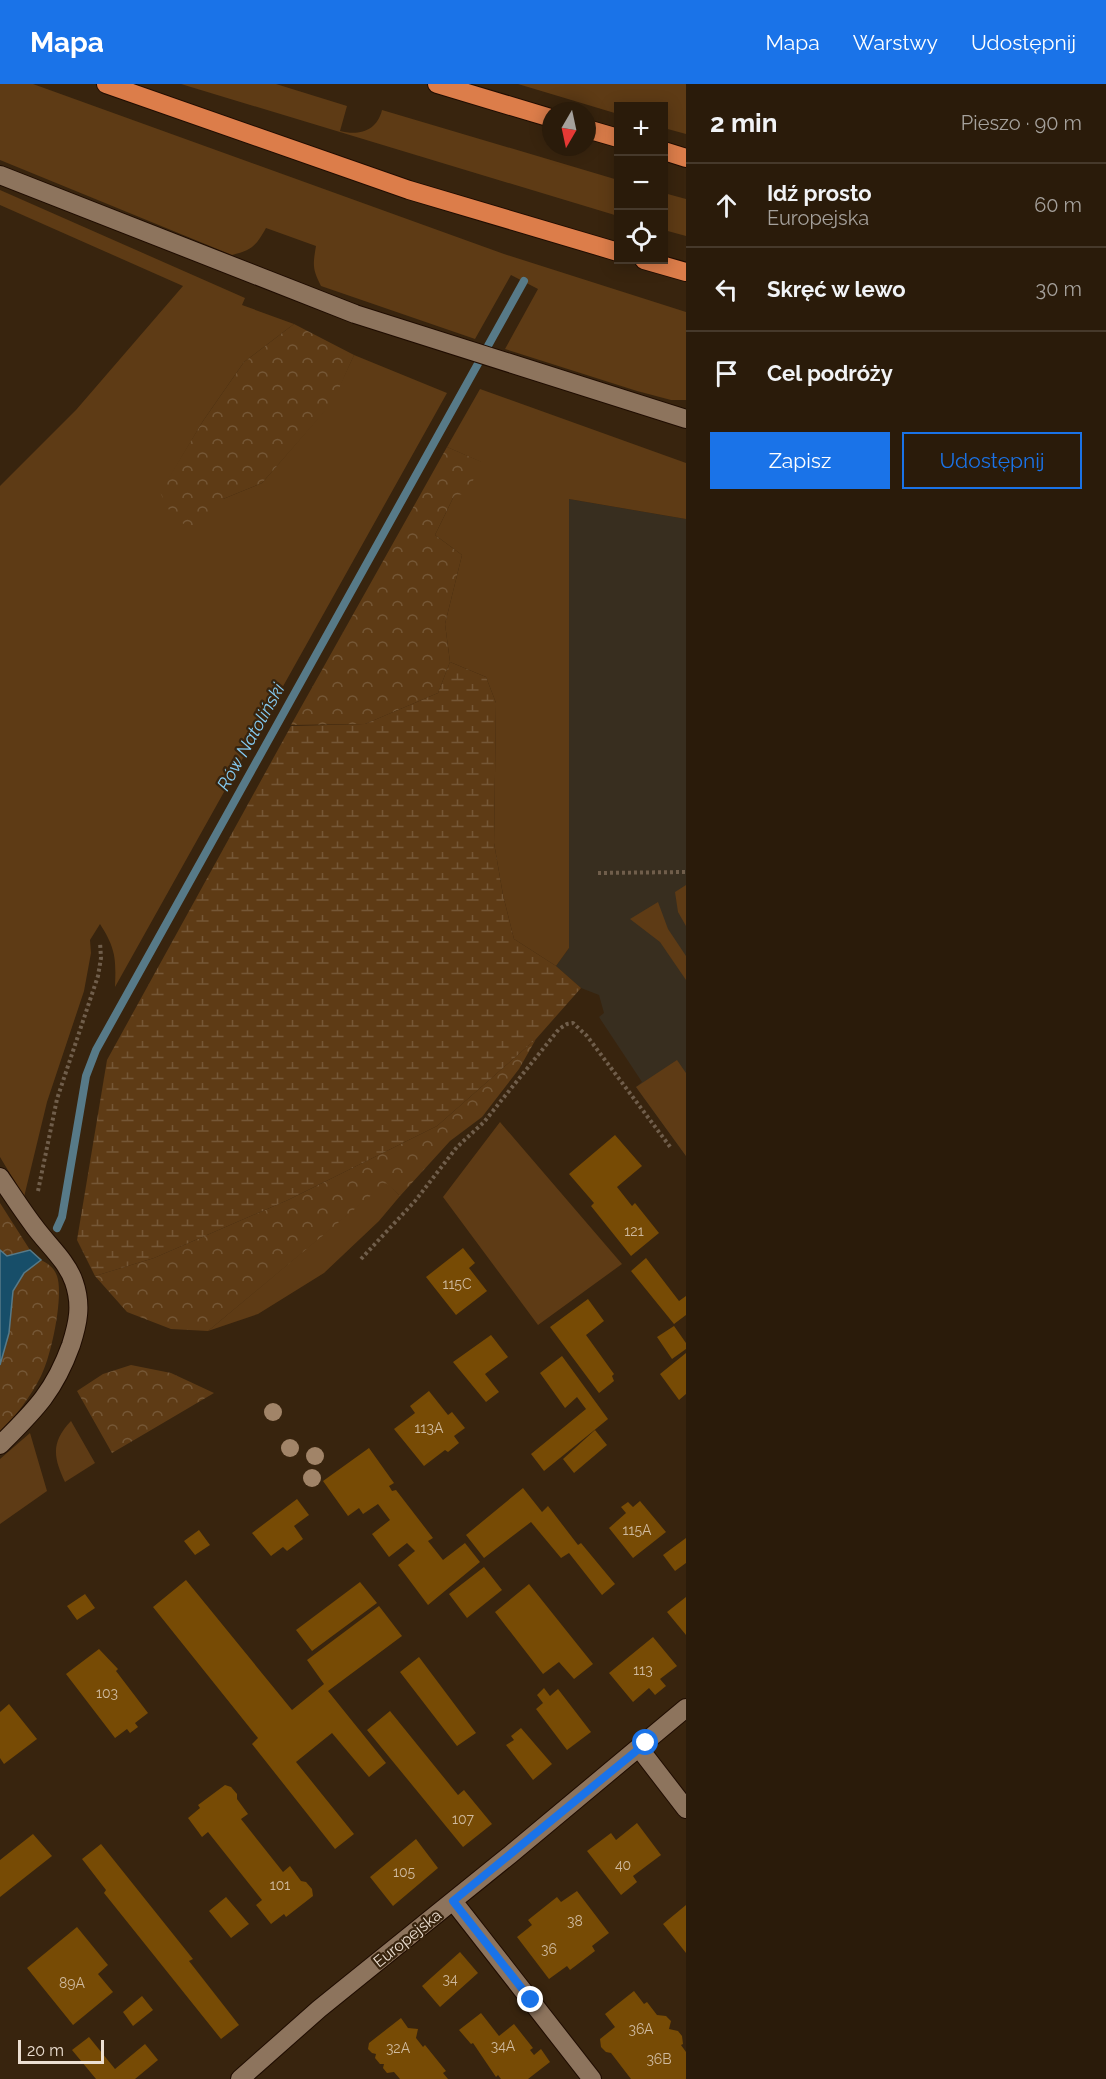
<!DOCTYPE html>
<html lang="pl">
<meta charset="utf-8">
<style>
body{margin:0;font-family:Raleway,sans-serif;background:#322413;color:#f1f3f6}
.controls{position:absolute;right:18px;top:18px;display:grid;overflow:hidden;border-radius:0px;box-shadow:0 3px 15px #0003}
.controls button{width:54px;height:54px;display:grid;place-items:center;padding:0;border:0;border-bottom:2px solid #46392b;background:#2a1b0a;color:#f1f3f6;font:30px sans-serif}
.compass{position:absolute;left:542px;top:18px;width:54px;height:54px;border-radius:50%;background:#2a1b0a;box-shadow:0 3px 15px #0003;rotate:189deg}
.scale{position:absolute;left:18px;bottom:15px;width:86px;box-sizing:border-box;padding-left:6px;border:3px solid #ecdfd2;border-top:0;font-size:16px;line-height:21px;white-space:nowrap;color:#ecdfd2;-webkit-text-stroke:4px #38240e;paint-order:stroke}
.stop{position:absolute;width:18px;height:18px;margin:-14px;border:4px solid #1a73e8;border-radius:50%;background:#fff}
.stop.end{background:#1a73e8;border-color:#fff;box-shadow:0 2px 6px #0008}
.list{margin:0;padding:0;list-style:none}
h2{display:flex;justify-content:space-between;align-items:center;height:78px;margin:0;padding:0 24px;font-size:26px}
h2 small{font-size:20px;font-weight:400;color:#a5a19c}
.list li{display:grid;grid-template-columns:39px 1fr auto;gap:18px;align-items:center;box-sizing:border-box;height:84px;padding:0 24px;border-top:2px solid #46392b}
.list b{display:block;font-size:22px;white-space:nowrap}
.list p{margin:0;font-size:20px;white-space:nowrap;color:#a5a19c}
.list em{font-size:20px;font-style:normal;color:#a5a19c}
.actions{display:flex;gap:12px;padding:18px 24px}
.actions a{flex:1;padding:14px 0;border:2px solid #1a73e8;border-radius:0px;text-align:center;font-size:21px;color:#1a73e8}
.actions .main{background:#1a73e8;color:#fff}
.icon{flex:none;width:33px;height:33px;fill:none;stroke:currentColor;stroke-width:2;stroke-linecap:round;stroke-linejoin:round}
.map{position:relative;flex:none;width:686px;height:1995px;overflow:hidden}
header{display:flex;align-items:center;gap:36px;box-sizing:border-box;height:84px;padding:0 30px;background:#1a73e8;color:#fff}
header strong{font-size:28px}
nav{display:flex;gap:33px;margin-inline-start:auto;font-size:21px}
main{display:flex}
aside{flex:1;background:#2a1b0a}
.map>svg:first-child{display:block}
.commercial{fill:#382e1f}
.grass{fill:#5e3b15}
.forest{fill:url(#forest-crowns)}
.wetland{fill:url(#wetland-marsh)}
.water{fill:#174e69;stroke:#577a88;stroke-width:1.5}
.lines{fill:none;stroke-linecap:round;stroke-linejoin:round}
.stream{stroke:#577a88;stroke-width:8}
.building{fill:#774b05}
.minor-casing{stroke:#1f0c00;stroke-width:20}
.highway-casing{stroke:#1f0c00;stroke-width:20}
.path{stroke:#705e4b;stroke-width:4;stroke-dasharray:3 3;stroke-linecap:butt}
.minor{stroke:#8d745d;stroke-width:18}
.highway{stroke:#dc7d4a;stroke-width:18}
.tree{fill:#a18468}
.route{stroke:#1a73e8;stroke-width:8}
.labels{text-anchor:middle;stroke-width:4.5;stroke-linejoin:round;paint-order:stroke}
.number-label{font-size:14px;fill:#cfba9f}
.street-label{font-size:16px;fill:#ecdfd2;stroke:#38240e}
.water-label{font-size:18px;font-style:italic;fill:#84caf1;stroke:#38240e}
</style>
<header>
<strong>Mapa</strong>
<nav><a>Mapa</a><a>Warstwy</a><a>Udostępnij</a></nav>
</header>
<main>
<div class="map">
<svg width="686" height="1995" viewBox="0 0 686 1995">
<defs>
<pattern id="forest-crowns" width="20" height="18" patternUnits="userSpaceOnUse" patternTransform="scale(1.5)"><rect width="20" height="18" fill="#5e3b15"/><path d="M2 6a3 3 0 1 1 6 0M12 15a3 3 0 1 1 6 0" fill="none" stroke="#755736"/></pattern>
<pattern id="wetland-marsh" width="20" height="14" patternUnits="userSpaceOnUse" patternTransform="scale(1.5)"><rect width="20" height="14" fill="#5e3b15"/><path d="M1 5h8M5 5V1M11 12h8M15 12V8" fill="none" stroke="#755736"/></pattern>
</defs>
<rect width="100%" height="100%" fill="#38240e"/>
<path class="commercial" d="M569 415 686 435V1072L636 1003 642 998 599 933 604 929 599 911 581 904 556 882 569 864Z"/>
<path class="grass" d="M0 0H33L504 170 686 228V316H671L637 307 505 265 538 205 511 191 475 255 321 202C312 185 313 180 316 162L266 144C256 162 252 166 232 171L0 76Z
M181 0H276L347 22 340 47C359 52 377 47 382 26L618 96V132Z
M518 0H686V50L664 44V22H618V30Z
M0 106 245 214 242 221 294 240 244 278 203 337 161 408 223 415 262 399 332 318 354 271 447 309 115 903C116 875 116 865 100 840L90 856 91 869 84 907 47 1018 24 1113 0 1073V402L76 326 183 202 0 121Z
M664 109 686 115V152L664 146Z
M480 305 686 379V435L569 415V864L556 882 514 855 503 811 494 759 496 619 486 593 450 578 445 540 462 471 435 451 454 412 481 378 447 363Z
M686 801V842L678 828 675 808Z
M658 818 668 845 686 872V896L660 858 630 835Z
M677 976 686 989V1072L636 1003Z
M500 1038 622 1180 538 1241 443 1113Z
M386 1098 400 1112 379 1137 324 1189 258 1230 208 1247Z
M71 1337 95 1379 65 1398C53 1373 51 1358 71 1337Z
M30 1349 47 1407 0 1440V1375Z"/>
<path class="forest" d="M294 240 354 271 333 318 262 399 223 415 193 445 173 434 160 408 203 337 244 278Z
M447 363 482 378 467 409 454 412 435 451 462 471 445 540 450 578 438 609 365 640 291 641Z
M536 955 519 985 482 1033 450 1057 400 1112 386 1099 208 1247 171 1245 127 1228 95 1192 154 1174 288 1116 437 1042Z
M0 1119 30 1166 7 1172 0 1166Z
M41 1176C49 1180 54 1184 57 1192 64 1212 51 1273 41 1292 31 1312 16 1332 0 1348V1281L9 1249 13 1207 24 1189Z
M131 1281 171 1289 214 1309 112 1369 77 1307 103 1290Z"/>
<path class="wetland" d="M450 578 486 593 496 619 494 759 503 811 514 855 556 882 581 904 536 955 437 1042 288 1116 154 1174 95 1192 77 1156 107 976 291 642 365 640 438 609Z"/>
<path class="water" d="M0 1166 7 1172 30 1166 41 1176 24 1189 13 1207 9 1249 0 1281Z"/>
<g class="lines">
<path class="stream" d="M57 1144 62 1133 86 992 96 966 524 197"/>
</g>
<path class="building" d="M615 1051 642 1082 617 1103 632 1122 635 1119 659 1149 631 1172 591 1122 594 1119 569 1090Z
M463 1164 475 1179 469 1184 487 1207 456 1231 426 1193Z
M646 1174 679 1217 686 1212V1231L674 1240 631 1187Z
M588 1215 604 1237 586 1251 614 1290 612 1292 614 1297 599 1309 550 1243Z
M674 1242 686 1259V1265L672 1275 657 1253Z
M491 1251 508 1273 485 1290 499 1308 486 1318 453 1278Z
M686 1269V1310L679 1316 660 1290Z
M562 1272 608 1335 544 1387 531 1370 586 1325 577 1313 565 1324 540 1289Z
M429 1307 448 1331 452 1328 465 1344 454 1352 459 1359 448 1368 445 1366 424 1382 394 1345 415 1329 410 1322Z
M595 1346 607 1361 574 1389 563 1375Z
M369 1364 394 1399 389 1402 392 1407 396 1406 433 1454 428 1457 443 1476 465 1459 480 1478 428 1521 398 1481 415 1467 407 1459 389 1473 372 1450 390 1436 378 1420 363 1430 359 1424 348 1432 323 1397Z
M523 1404 542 1428 548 1422 578 1461 581 1459 615 1500 602 1511 569 1469 561 1474 531 1438 484 1474 466 1451Z
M297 1415 309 1431 294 1442 303 1455 287 1467 283 1463 271 1472 252 1449Z
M640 1417 666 1448 633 1474 609 1444 626 1429 621 1423 628 1418 633 1423Z
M199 1446 210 1461 195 1471 184 1457Z
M686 1454V1479L675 1487 663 1471Z
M484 1483 502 1506 467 1534 449 1510Z
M186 1496 292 1626 324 1600 307 1576 379 1522 402 1552 328 1607 386 1679 369 1693 332 1649 296 1678 354 1750 335 1765 252 1660 258 1654 153 1523Z
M360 1498 377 1519 312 1567 296 1546Z
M529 1500 593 1580 574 1595 559 1578 543 1590 495 1528Z
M85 1510 95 1524 77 1536 67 1522Z
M686 1513V1551L667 1528Z
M653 1553 677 1582 660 1595 666 1602 655 1611 649 1604 633 1618 609 1589Z
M99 1565 118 1585 116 1587 148 1629 135 1639 138 1643 130 1649 127 1645 115 1654 66 1590Z
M419 1573 476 1649 457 1662 400 1588Z
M544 1604 550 1612 558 1605 591 1648 567 1666 536 1625 543 1619 537 1611Z
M9 1620 37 1655 4 1680 0 1674V1628Z
M390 1627 458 1711 464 1706 492 1740 463 1763 367 1646Z
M521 1644 552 1680 533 1696 506 1661 514 1656 511 1652Z
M225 1701 231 1703 237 1710V1715L248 1730 241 1735 283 1788 290 1782 301 1797 306 1798 312 1805 313 1812 286 1833 284 1830 271 1840 256 1821 262 1816 208 1748 202 1753 188 1734 200 1724 198 1721Z
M637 1739 661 1771 633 1792 637 1798 621 1811 587 1767 611 1749 616 1756Z
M33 1750 52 1772 0 1813V1776Z
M416 1755 438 1784 393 1822 370 1793Z
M101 1760 193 1875 189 1877 239 1941 221 1955 104 1809 106 1806 82 1775Z
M577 1807 609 1849 592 1862 595 1867 570 1886 567 1882 549 1895 517 1853 532 1841 528 1836 557 1813 561 1818Z
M226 1813 249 1840 231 1854 209 1827Z
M686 1821V1869L663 1840Z
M77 1843 108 1881 98 1890 113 1908 73 1941 27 1884Z
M460 1868 478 1889 440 1923 422 1902Z
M634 1907 644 1920 647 1918 657 1931 666 1932 671 1937 669 1945 678 1947 682 1952 683 1960 681 1961 686 1968V1995H631L611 1969 606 1968 601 1963 600 1955 615 1943 605 1930Z
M142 1912 153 1926 133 1942 123 1928Z
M481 1929 499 1952 514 1940 533 1964 530 1966 534 1971 541 1965 550 1978 528 1995H501L498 1991 496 1993 473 1959 471 1960 459 1946Z
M401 1934 408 1944 418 1945 416 1954 423 1963 425 1961 446 1987 443 1989 448 1995H400L394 1988 387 1989 383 1984 384 1980H380L375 1974 376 1970 372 1969 368 1965 369 1959Z
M89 1953 115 1985 145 1960 158 1976 135 1995H96L72 1966Z"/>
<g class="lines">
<defs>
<path id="minor" d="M0 91 355 230 686 335
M0 1093C11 1109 22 1126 34 1142 47 1160 67 1177 74 1198 82 1221 78 1239 71 1261 54 1308 35 1326 0 1361
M639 1664 686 1725
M453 1817 592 1995
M240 1995 319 1925 511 1770 686 1624"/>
<path id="highway" d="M106 0 409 106 618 168
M437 0 551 34
M587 45 618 54
M664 67 686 74
M644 176 686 188"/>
</defs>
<use href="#minor" class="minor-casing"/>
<use href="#highway" class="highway-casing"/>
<path class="path" d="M598 789 686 788
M38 1107 57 1015 98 892 101 874 100 858
M361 1175 415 1117 457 1063 484 1038 559 945 567 940 573 939 587 952 671 1064"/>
<use href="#minor" class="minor"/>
<use href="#highway" class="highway"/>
</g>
<g class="tree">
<circle cx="273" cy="1328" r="9"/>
<circle cx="290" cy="1364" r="9"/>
<circle cx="315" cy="1372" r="9"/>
<circle cx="312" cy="1394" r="9"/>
</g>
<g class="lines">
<path class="route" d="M531 1916 453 1817 646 1659"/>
</g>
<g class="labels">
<g class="number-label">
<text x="634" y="1152">121</text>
<text x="457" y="1205">115C</text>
<text x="429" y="1349">113A</text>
<text x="637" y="1451">115A</text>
<text x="643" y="1591">113</text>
<text x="107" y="1614">103</text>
<text x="463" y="1740">107</text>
<text x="623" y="1786">40</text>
<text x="404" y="1793">105</text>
<text x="280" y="1806">101</text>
<text x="575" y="1842">38</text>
<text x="549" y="1870">36</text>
<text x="450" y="1900">34</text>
<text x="72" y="1904">89A</text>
<text x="641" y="1950">36A</text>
<text x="503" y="1967">34A</text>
<text x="398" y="1969">32A</text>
<text x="659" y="1980">36B</text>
</g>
<g class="street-label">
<text transform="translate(407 1854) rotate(-39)" y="6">Europejska</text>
</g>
<g class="water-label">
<text transform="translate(251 653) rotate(-61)" y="6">Rów Natoliński</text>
</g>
</g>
</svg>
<div class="controls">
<button>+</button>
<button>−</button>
<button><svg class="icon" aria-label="locate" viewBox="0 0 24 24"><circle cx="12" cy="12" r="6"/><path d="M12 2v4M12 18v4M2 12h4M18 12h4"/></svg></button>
</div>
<svg class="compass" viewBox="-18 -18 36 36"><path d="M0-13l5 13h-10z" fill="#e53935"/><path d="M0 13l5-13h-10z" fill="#a5a19c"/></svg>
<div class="scale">20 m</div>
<div class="stop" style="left:646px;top:1659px"></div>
<div class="stop end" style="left:531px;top:1916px"></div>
</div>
<aside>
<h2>2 min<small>Pieszo · 90 m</small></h2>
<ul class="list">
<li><svg class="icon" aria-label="ahead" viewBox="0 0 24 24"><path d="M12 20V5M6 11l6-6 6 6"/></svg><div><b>Idź prosto</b><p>Europejska</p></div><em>60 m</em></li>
<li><svg class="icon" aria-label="left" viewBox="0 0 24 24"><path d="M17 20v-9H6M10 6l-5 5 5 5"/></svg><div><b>Skręć w lewo</b></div><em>30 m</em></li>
<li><svg class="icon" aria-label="arrive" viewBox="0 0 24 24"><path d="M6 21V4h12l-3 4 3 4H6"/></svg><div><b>Cel podróży</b></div></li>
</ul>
<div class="actions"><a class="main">Zapisz</a><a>Udostępnij</a></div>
</aside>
</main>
